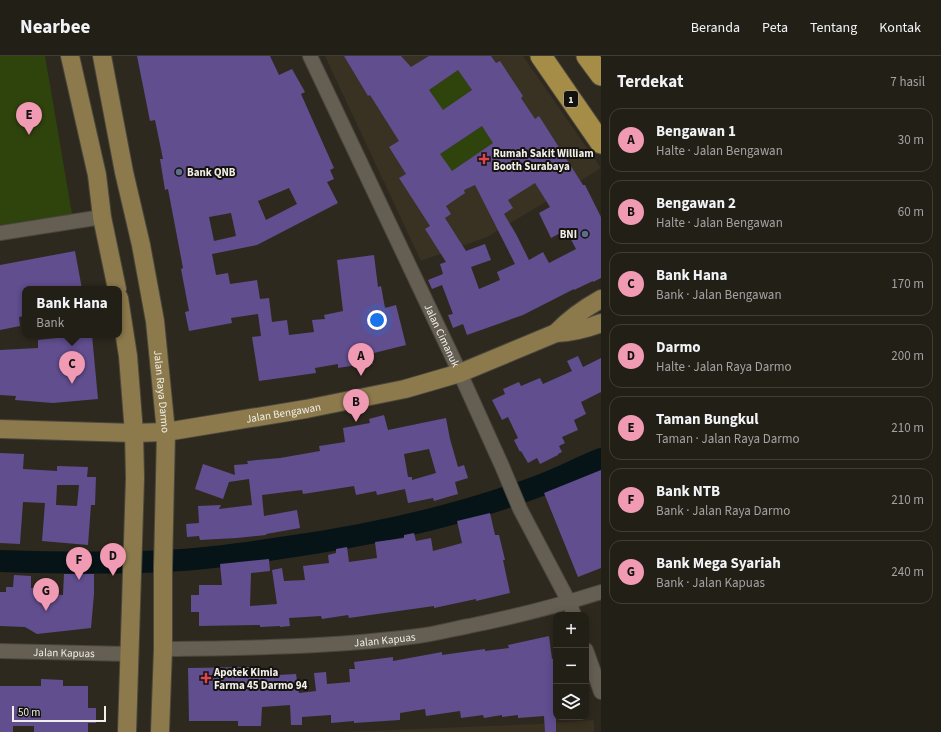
<!DOCTYPE html>
<html lang="id">
<meta charset="utf-8">
<style>
body{margin:0;font-family:"Source Sans 3",sans-serif;background:#2e2c24;color:#f1f3f6}
.controls{position:absolute;right:12px;bottom:12px;display:grid;overflow:hidden;border-radius:8px;box-shadow:0 2px 10px #0003}
.controls button{width:36px;height:36px;display:grid;place-items:center;padding:0;border:0;border-bottom:1px solid #3f3d36;background:#221f17;color:#f1f3f6;font:20px sans-serif}
.scale{position:absolute;left:12px;bottom:10px;width:94px;box-sizing:border-box;padding-left:4px;border:2px solid #f2efe8;border-top:0;font-size:11px;line-height:14px;white-space:nowrap;color:#f2efe8;-webkit-text-stroke:3px #14120e;paint-order:stroke}
.you{position:absolute;left:377px;top:264px;width:14px;height:14px;margin:-10px;border:3px solid #fff;border-radius:50%;background:#1a73e8;box-shadow:0 0 0 6px #1a73e833}
.badge{display:grid;place-items:center;width:26px;height:26px;border-radius:50%;background:#f19ab3;color:#111;font-size:13px;font-weight:700}
.pin{position:absolute;translate:-50% -33px;filter:drop-shadow(0 1px 2px #0008)}
.pin::after{content:'';position:absolute;top:21px;width:14px;height:12px;background:inherit;clip-path:polygon(0 0,100% 0,50% 100%)}
.popup{position:absolute;left:22px;top:230px;width:100px;height:52px;box-sizing:border-box;display:grid;place-content:center;border-radius:8px;background:#221f17;filter:drop-shadow(0 1px 3px #0005);font-size:13px;white-space:nowrap;color:#a2a2a1}
.popup b{font-size:15px;color:#f1f3f6}
.popup::after{content:'';position:absolute;left:50%;top:100%;margin-left:-8px;border:8px solid transparent;border-top-color:#221f17}
.list{margin:0;padding:0;list-style:none}
h2{display:flex;justify-content:space-between;align-items:center;height:52px;margin:0;padding:0 16px;font-size:17px}
h2 small{font-size:13px;font-weight:400;color:#a2a2a1}
.list li{display:grid;grid-template-columns:26px 1fr auto;gap:12px;align-items:center;box-sizing:border-box;height:64px;margin:0 8px 8px;padding:0 8px;border:1px solid #3f3d36;border-radius:12px}
.list b{display:block;font-size:15px;white-space:nowrap}
.list p{margin:0;font-size:13px;white-space:nowrap;color:#a2a2a1}
.list em{font-size:13px;font-style:normal;color:#a2a2a1}
.icon{flex:none;width:22px;height:22px;fill:none;stroke:currentColor;stroke-width:2;stroke-linecap:round;stroke-linejoin:round}
.map{position:relative;flex:none;width:601px;height:676px;overflow:hidden}
header{display:flex;align-items:center;gap:24px;box-sizing:border-box;height:56px;padding:0 20px;background:#221f17;border-bottom:1px solid #3f3d36}
header strong{font-size:19px}
nav{display:flex;gap:22px;margin-inline-start:auto;font-size:14px}
main{display:flex}
aside{flex:1;background:#221f17}
.map>svg:first-child{display:block}
.built{fill:#393121}
.green{fill:#2f430d}
.lines{fill:none;stroke-linecap:round;stroke-linejoin:round}
.river{stroke:#061417;stroke-width:22}
.building{fill:#614e8f;fill-rule:evenodd}
.minor-casing{stroke:#4b473e;stroke-width:16}
.major-casing{stroke:#4b473e;stroke-width:20}
.highway-casing{stroke:#4b473e;stroke-width:23}
.minor{stroke:#645e53;stroke-width:14}
.major{stroke:#8c7a4c;stroke-width:18}
.highway{stroke:#a68d47;stroke-width:21}
.health-dot{fill:#e0444e;stroke:#14120e;stroke-width:1.5}
.service-dot{fill:#5c6f8a;stroke:#14120e;stroke-width:1.5}
.labels{text-anchor:middle;stroke-width:4;stroke-linejoin:round;paint-order:stroke}
.shield{fill:#14120e;stroke:#afada7;stroke-width:1}
.shield-label{font-size:10px;font-weight:bold;fill:#f2efe8}
.poi-label{font-size:11px;font-weight:bold;fill:#f2efe8;stroke:#14120e;text-anchor:start}
.street-label{font-size:11px;fill:#f2efe8;stroke:#14120e}
</style>
<header>
<strong>Nearbee</strong>
<nav><a>Beranda</a><a>Peta</a><a>Tentang</a><a>Kontak</a></nav>
</header>
<main>
<div class="map">
<svg width="601" height="676" viewBox="0 0 601 676">
<rect width="100%" height="100%" fill="#2e291f"/>
<path class="built" d="M325 0H523L601 112 559 138 487 181 421 205Z
M594 664V676H339L539 668Z"/>
<path class="green" d="M0 0H45L72 158 0 169Z
M458 14 479 45 435 59 429 34Z
M482 70 503 81 465 106 468 111 455 120 425 108Z"/>
<g class="lines">
<path class="river" d="M0 505C61 507 122 508 182 504 215 502 248 497 281 492 367 480 453 462 536 431 558 423 579 412 601 403"/>
</g>
<path class="building" d="M137 0H270L279 19 292 13 305 36 301 38 334 112 330 114 334 123 327 126 338 147 257 189 212 198 216 219 228 217 230 228 257 224 260 243 269 242 272 266 287 264 289 279 314 276 312 264 325 263 324 259 343 255 337 204 374 199 378 231 381 230 385 252 396 249 406 289 370 298 373 308 363 310V308L338 312V308L315 312 316 317 259 325 252 281 261 280 258 258 231 262 232 267 189 275 185 256 189 255 181 213 183 212 168 133 165 134 160 103H163L155 64 150 65ZM289 132 297 148 266 164 258 145ZM231 157 236 180 214 185 209 161Z
M344 0H401L411 11 429 0H491L496 7 500 5 523 40 521 42 535 63 539 60 583 129H585L601 161V222L593 226V225L574 234V233L523 259 467 279 463 268 453 272 448 259 453 258 442 229 432 233 428 224 443 218 440 208 446 206 425 173 430 170 399 122 406 118 389 91 399 85 370 39 368 40ZM458 14 472 34 443 54 429 34ZM482 70 493 87 452 115 440 98ZM535 127 550 151 539 157 551 182 566 174 576 193 549 207 543 196 529 204 516 178 504 158 513 152 508 144ZM475 129 515 208 497 216 500 224 479 233 471 211 491 204 485 188 466 195 445 162 451 158 446 150 465 137 464 134Z
M75 195 82 233H25V260L19 261 20 270 0 274V209Z
M55 279H92L98 343 53 347 15 344 16 340 0 339V294L38 292V284L56 282Z
M578 300 583 311 601 302V336L581 346 586 358 574 364 578 374 562 381 565 387 559 390 562 396 558 398V399L540 408 537 402 528 407 521 395 520 396 514 384 518 382 508 361 502 364 492 344 505 338 503 333 519 326 521 330 540 322 543 328 572 315 567 305Z
M384 359 388 374 446 362 450 383 458 411 464 409 468 422 455 426 458 438 434 445 433 442 408 447 405 433 377 439 376 435 356 439 354 430 303 438 302 434 262 439 264 460 297 454 300 472 266 478V479L237 482 200 484 199 480 187 481 186 468 199 467 198 450 221 449 219 453 252 449 249 423 229 426 223 443 195 433 203 408 235 419 234 409 248 408 247 405 280 402 320 395 319 390 345 386 343 372 370 367 369 363ZM429 393 436 417 412 424V421H408L404 398Z
M0 397 24 398 23 413 57 415V410L88 411 87 421H96L95 449H91L88 489 42 485 45 447 23 446 20 488 0 487ZM57 429H79L77 450 56 449Z
M601 414V512L578 521 544 437Z
M490 457 495 479H499L505 504H503L510 537 476 545V543L434 552V550L349 562 348 559 322 563 321 560 289 562 290 570 280 571V570L260 571V569L199 570V556H191V539H199V529H222L220 508 269 503 270 515 251 517 250 550 277 548 272 514 282 512 284 525 305 524 303 510 329 507 328 499 336 497V493L347 491 349 506 377 502 375 486 404 482V479L414 477 416 485 431 482 433 495 462 487 457 465Z
M64 518H94V538L91 572 37 578 25 571 0 570V536H6V531H13L14 519 31 520V532H42V538L63 539Z
M549 580 552 603 555 602 556 607V676H545L544 660 518 662V659L502 661V659L484 662 483 659 461 662 460 655 426 660 425 653 400 657V664L354 667V665L331 667V659L302 661V669H291L290 649 262 651 261 670H238V665H189L188 612 259 611V620L296 618 299 637 316 635 314 617 326 616 327 628 350 626 349 613H355L354 606 393 601V605L442 596V599L485 593V595L509 592 508 589Z
M41 623 63 624V630H88V652H96V667H88V676H34V670H13V676H0V630H41Z"/>
<g class="lines">
<defs>
<g id="minor">
<path id="s1" d="M310 0 460 317 502 410 520 453 569 546 574 559"/>
<path d="M0 177 102 161"/>
<path id="s2" d="M163 593C248 592 334 591 418 580 435 578 452 573 469 570 513 561 557 550 601 536"/>
<path d="M586 594 601 636"/>
<path id="s3" d="M0 595 128 598"/>
</g>
<g id="major">
<path d="M70 0 97 119 102 161 117 233"/>
<path id="s4" d="M102 0 124 116 141 189 155 265 166 376 163 512V593L160 676"/>
<path d="M119 242 128 300 134 377 135 422 127 676"/>
<path d="M556 277C570 262 583 253 601 243"/>
<path id="s5" d="M0 373 134 377 166 376 306 353 405 333 460 317 556 277C572 276 586 273 601 267"/>
</g>
<path id="highway" d="M541 0 601 87
M587 0 601 19"/>
</defs>
<use href="#minor" class="minor-casing"/>
<use href="#major" class="major-casing"/>
<use href="#highway" class="highway-casing"/>
<use href="#minor" class="minor"/>
<use href="#major" class="major"/>
<use href="#highway" class="highway"/>
</g>
<g class="health-dot">
<path d="M482 97h4v4h4v4h-4v4h-4v-4h-4v-4h4z"/>
<path d="M204 616h4v4h4v4h-4v4h-4v-4h-4v-4h4z"/>
</g>
<g class="service-dot">
<circle cx="179" cy="116" r="4"/>
<circle cx="585" cy="178" r="4"/>
</g>
<g class="labels">
<rect class="shield" x="564" y="35" width="14" height="16" rx="3"/>
<g class="shield-label">
<text x="571" y="47">1</text>
</g>
<g class="poi-label">
<text x="493" y="101">Rumah Sakit William<tspan x="493" dy="13">Booth Surabaya</tspan></text>
<text x="187" y="120">Bank QNB</text>
<text x="577" y="182" text-anchor="end">BNI</text>
<text x="214" y="620">Apotek Kimia<tspan x="214" dy="13">Farma 45 Darmo 94</tspan></text>
</g>
<g class="street-label">
<text dy="4" stroke="none"><textPath href="#s1" startOffset="309">Jalan Cimanuk</textPath></text>
<text dy="4" stroke="none"><textPath href="#s4" startOffset="341">Jalan Raya Darmo</textPath></text>
<text dy="4" stroke="none"><textPath href="#s5" startOffset="285">Jalan Bengawan</textPath></text>
<text dy="4" stroke="none"><textPath href="#s2" startOffset="222">Jalan Kapuas</textPath></text>
<text dy="4" stroke="none"><textPath href="#s3" startOffset="64">Jalan Kapuas</textPath></text>
</g>
</g>
</svg>
<div class="controls">
<button>+</button>
<button>−</button>
<button><svg class="icon" aria-label="layers" viewBox="0 0 24 24"><path d="M12 4l9 5-9 5-9-5zM3 14l9 5 9-5"/></svg></button>
</div>
<div class="scale">50 m</div>
<div class="you"></div>
<div class="pin badge" style="left:361px;top:320px">A</div>
<div class="pin badge" style="left:356px;top:366px">B</div>
<div class="pin badge" style="left:72px;top:328px">C</div>
<div class="popup"><b>Bank Hana</b>Bank</div>
<div class="pin badge" style="left:113px;top:520px">D</div>
<div class="pin badge" style="left:29px;top:79px">E</div>
<div class="pin badge" style="left:79px;top:524px">F</div>
<div class="pin badge" style="left:46px;top:555px">G</div>
</div>
<aside>
<h2>Terdekat<small>7 hasil</small></h2>
<ul class="list">
<li><span class="badge">A</span><div><b>Bengawan 1</b><p>Halte · Jalan Bengawan</p></div><em>30 m</em></li>
<li><span class="badge">B</span><div><b>Bengawan 2</b><p>Halte · Jalan Bengawan</p></div><em>60 m</em></li>
<li><span class="badge">C</span><div><b>Bank Hana</b><p>Bank · Jalan Bengawan</p></div><em>170 m</em></li>
<li><span class="badge">D</span><div><b>Darmo</b><p>Halte · Jalan Raya Darmo</p></div><em>200 m</em></li>
<li><span class="badge">E</span><div><b>Taman Bungkul</b><p>Taman · Jalan Raya Darmo</p></div><em>210 m</em></li>
<li><span class="badge">F</span><div><b>Bank NTB</b><p>Bank · Jalan Raya Darmo</p></div><em>210 m</em></li>
<li><span class="badge">G</span><div><b>Bank Mega Syariah</b><p>Bank · Jalan Kapuas</p></div><em>240 m</em></li>
</ul>
</aside>
</main>
